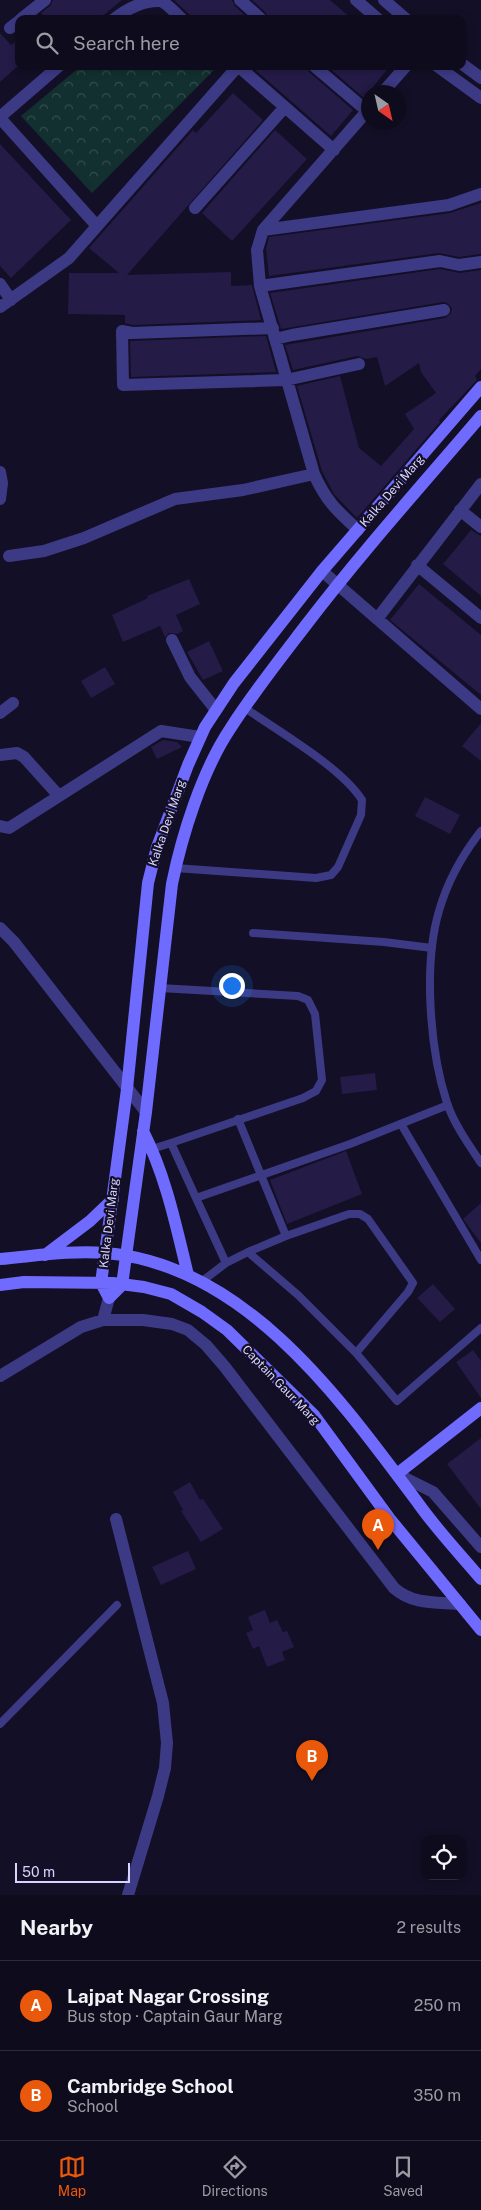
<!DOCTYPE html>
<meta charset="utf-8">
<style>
body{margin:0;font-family:"Public Sans",sans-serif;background:#171425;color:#f1f3f6}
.controls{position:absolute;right:15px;bottom:15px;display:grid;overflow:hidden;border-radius:10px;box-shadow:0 2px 8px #0003}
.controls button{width:45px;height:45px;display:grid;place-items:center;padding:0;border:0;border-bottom:1px solid #2e2b3b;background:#0e0b1c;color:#f1f3f6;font:25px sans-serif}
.compass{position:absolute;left:361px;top:85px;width:45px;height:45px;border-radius:50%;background:#0e0b1c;box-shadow:0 2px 8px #0003;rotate:146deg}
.scale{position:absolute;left:15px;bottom:12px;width:115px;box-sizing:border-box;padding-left:5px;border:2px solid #d9d4ff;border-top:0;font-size:14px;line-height:18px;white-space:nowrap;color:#d9d4ff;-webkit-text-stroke:4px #130f26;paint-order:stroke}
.you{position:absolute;left:231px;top:985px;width:18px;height:18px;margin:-12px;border:4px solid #fff;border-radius:50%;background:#1a73e8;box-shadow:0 0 0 8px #1a73e833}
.badge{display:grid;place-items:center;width:32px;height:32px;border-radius:50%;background:#ea580c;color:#fff;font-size:16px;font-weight:700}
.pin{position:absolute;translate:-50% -41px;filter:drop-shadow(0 1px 2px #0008)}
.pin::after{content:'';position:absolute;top:26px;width:18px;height:15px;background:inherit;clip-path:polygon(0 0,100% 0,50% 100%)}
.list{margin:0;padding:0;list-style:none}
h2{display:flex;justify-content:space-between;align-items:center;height:65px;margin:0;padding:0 20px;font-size:21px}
h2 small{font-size:16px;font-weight:400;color:#9b9ba3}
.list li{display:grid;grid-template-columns:32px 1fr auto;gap:15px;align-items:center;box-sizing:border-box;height:90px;padding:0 20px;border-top:1px solid #2e2b3b}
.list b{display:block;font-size:19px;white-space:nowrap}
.list p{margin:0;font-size:16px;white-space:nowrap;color:#9b9ba3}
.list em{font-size:16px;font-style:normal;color:#9b9ba3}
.icon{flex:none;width:28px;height:28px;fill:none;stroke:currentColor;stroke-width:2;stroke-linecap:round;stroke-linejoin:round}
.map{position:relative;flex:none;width:481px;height:1895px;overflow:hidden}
.search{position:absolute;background:#0e0b1c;box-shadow:0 2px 8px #0003;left:15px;right:15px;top:15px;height:55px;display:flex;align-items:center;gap:12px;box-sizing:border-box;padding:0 18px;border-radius:10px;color:#9b9ba3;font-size:19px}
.sheet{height:245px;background:#0e0b1c}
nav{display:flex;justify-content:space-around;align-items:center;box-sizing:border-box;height:70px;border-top:1px solid #2e2b3b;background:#0e0b1c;font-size:14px;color:#9b9ba3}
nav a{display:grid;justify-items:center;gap:2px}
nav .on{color:#ea580c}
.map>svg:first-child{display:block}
.park{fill:url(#park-crowns)}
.building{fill:#241b47}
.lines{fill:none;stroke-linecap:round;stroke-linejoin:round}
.lane{stroke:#3d3a85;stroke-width:8}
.street{stroke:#3d3a85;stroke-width:12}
.secondary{stroke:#6f6bff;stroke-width:12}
.labels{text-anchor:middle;stroke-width:4.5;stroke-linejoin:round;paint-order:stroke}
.street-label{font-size:12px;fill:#d9d4ff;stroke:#130f26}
</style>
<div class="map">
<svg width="481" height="1895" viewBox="0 0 481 1895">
<defs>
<pattern id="park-crowns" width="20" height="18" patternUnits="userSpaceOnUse" patternTransform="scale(1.25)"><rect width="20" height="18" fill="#12302f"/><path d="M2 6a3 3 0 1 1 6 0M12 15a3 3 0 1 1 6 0" fill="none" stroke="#344d4e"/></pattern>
</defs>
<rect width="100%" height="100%" fill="#130f26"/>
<path class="park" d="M81 66H214L216 68 92 193 21 116Z"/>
<path class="building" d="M53 0H122L99 19H46L41 13 50 6Z
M174 0H232L235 6 249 19H194Z
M252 0H330L352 19H269L266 13Z
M0 33 11 45 19 39V65L0 82Z
M251 66H306L309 72 353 110 331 136Z
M327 66H390L364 98Z
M233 93 263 120 127 275 231 272V286L252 285 261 320 133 325 125 323V315L68 314 69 273H119L89 248 193 130 196 133Z
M275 130 307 159 232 241 202 213Z
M0 144 71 220 11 278 0 266Z
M481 203V254L459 257 439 253 269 276 266 249 269 237 450 213Z
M440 269 460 273 481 270V369L475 376 477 380 439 420 440 422 357 518 334 494 322 471 297 386 340 376 359 448 381 466 414 429 405 414 436 393 421 372 419 363 385 386 377 357 366 359 357 356 293 370 285 345 445 318 451 313 452 308 447 303 443 302 281 329 270 293Z
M266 336 276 372 131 377 130 341Z
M471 530 481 536V596L443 564Z
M189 579 200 604 176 615 183 631 177 634 169 633 165 637 160 626 123 642 112 615 148 598 147 596Z
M419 584 481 635V695L390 620Z
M209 641 223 671 203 680 187 652Z
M105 667 115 684 91 698 81 681Z
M481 723V761L462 746Z
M163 740 177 742 182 747 157 759 151 747Z
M425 797 460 815 450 834 415 816Z
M375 1073 377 1090 342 1094 340 1077Z
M346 1151 362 1194 287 1224 270 1180Z
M481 1203V1243L463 1219Z
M433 1284 455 1309 440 1322 417 1298Z
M473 1350 481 1361V1398L456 1362Z
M481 1438V1509L447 1464Z
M190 1482 200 1500 203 1499 223 1529 201 1542 181 1511 183 1510 173 1492Z
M188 1551 196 1569 161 1585 152 1567Z
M265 1610 270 1623 277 1620 283 1632 287 1631 294 1647 282 1652 285 1660 267 1667 259 1646 253 1649 246 1633 253 1630 248 1617Z"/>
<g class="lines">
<path class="lane" d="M481 831C463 854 447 883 439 911 423 965 430 1051 447 1103 454 1124 469 1145 481 1163
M175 868 316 878 331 875 338 867 361 815 362 800C341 767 278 731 245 708
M253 933 384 942 432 948
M160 988 298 996 308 1000 315 1014 322 1080 316 1091 303 1098 171 1143 196 1198 350 1144 448 1105
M238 1119 286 1236 349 1214H360L368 1219 411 1280 413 1283 408 1292 356 1353 298 1295 248 1252 286 1236
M401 1124 481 1260
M152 1149 171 1143
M196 1198 226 1263
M201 1282 226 1263 248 1252
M356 1353 397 1401 481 1328
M0 1724 117 1605"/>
<path class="street" d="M240 0 261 19
M356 0 378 19
M384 0 406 19
M21 19 45 0
M114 19C127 9 144 0 161 1 168 4 176 14 182 19
M10 28 19 21
M462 64 481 78
M238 66 334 150
M314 66 367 111
M437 66 481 98
M383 92 406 66
M0 117 59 66
M0 118 97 226
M195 208 285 107
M263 230 449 205 481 194
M0 284 11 300
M260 286 440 261 459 265 481 262
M0 307 69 258 238 66
M273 328 132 333 122 331 123 385 286 380 359 364
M275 339 292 335 444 310
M0 472 2 483 0 499
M460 510 481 527
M358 530C337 511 326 501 314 474L260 286 257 250 263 230 368 110
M9 556 44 551 84 538 175 499 243 490 314 474
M417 565 481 618
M322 571 481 709
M377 619 481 484
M172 640 190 677 216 710
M0 713 13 703
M0 755 17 753 24 757 59 796
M0 826 9 828 161 731 200 737
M0 928 14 942 146 1112
M103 1320 109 1298
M0 1376 81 1327 103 1320H143L172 1324 188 1330 206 1345 225 1367 394 1588C413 1605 436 1602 460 1604
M397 1474 433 1492 481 1547
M116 1519 163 1703 167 1743 165 1768 158 1796 128 1895"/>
<path class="secondary" d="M481 387 322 571 234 683 205 727 188 765 157 847 148 883 127 1089 101 1283 109 1298 122 1285 146 1112 172 884C182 835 202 771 230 729 253 693 280 659 306 625 361 553 422 485 481 416
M143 1131C166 1176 176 1226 188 1275
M45 1255 90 1221 113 1199
M0 1259C35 1256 71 1250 106 1253 246 1265 341 1400 418 1503 437 1530 460 1554 481 1579
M0 1285 24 1282 113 1283 144 1287 171 1294 202 1312 227 1330 314 1415 390 1519 481 1630
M397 1474 481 1408"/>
</g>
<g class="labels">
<g class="street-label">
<text transform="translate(392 491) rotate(-49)" y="4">Kalka Devi Marg</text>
<text transform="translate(167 823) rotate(-71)" y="4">Kalka Devi Marg</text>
<text transform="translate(109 1223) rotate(-83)" y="4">Kalka Devi Marg</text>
<text transform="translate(281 1385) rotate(46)" y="4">Captain Gaur Marg</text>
</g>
</g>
</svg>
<div class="controls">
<button><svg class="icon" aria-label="locate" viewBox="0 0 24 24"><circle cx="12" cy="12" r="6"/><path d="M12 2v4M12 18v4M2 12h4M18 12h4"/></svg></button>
</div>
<svg class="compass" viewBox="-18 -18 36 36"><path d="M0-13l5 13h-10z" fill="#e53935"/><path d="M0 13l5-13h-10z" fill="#9b9ba3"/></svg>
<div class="scale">50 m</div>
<div class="you"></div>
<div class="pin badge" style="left:378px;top:1550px">A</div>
<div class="pin badge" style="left:312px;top:1781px">B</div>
<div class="search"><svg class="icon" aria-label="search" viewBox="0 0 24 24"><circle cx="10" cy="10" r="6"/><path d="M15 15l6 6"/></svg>Search here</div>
</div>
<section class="sheet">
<h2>Nearby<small>2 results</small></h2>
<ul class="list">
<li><span class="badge">A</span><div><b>Lajpat Nagar Crossing</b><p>Bus stop · Captain Gaur Marg</p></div><em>250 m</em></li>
<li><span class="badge">B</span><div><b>Cambridge School</b><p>School</p></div><em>350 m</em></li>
</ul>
</section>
<nav>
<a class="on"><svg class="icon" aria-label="map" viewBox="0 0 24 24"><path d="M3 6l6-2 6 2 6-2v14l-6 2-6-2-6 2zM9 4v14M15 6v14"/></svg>Map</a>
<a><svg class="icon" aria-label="directions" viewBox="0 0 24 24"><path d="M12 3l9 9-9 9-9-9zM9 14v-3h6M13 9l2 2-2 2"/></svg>Directions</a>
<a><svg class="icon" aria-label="saved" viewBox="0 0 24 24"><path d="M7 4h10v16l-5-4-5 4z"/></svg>Saved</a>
</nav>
